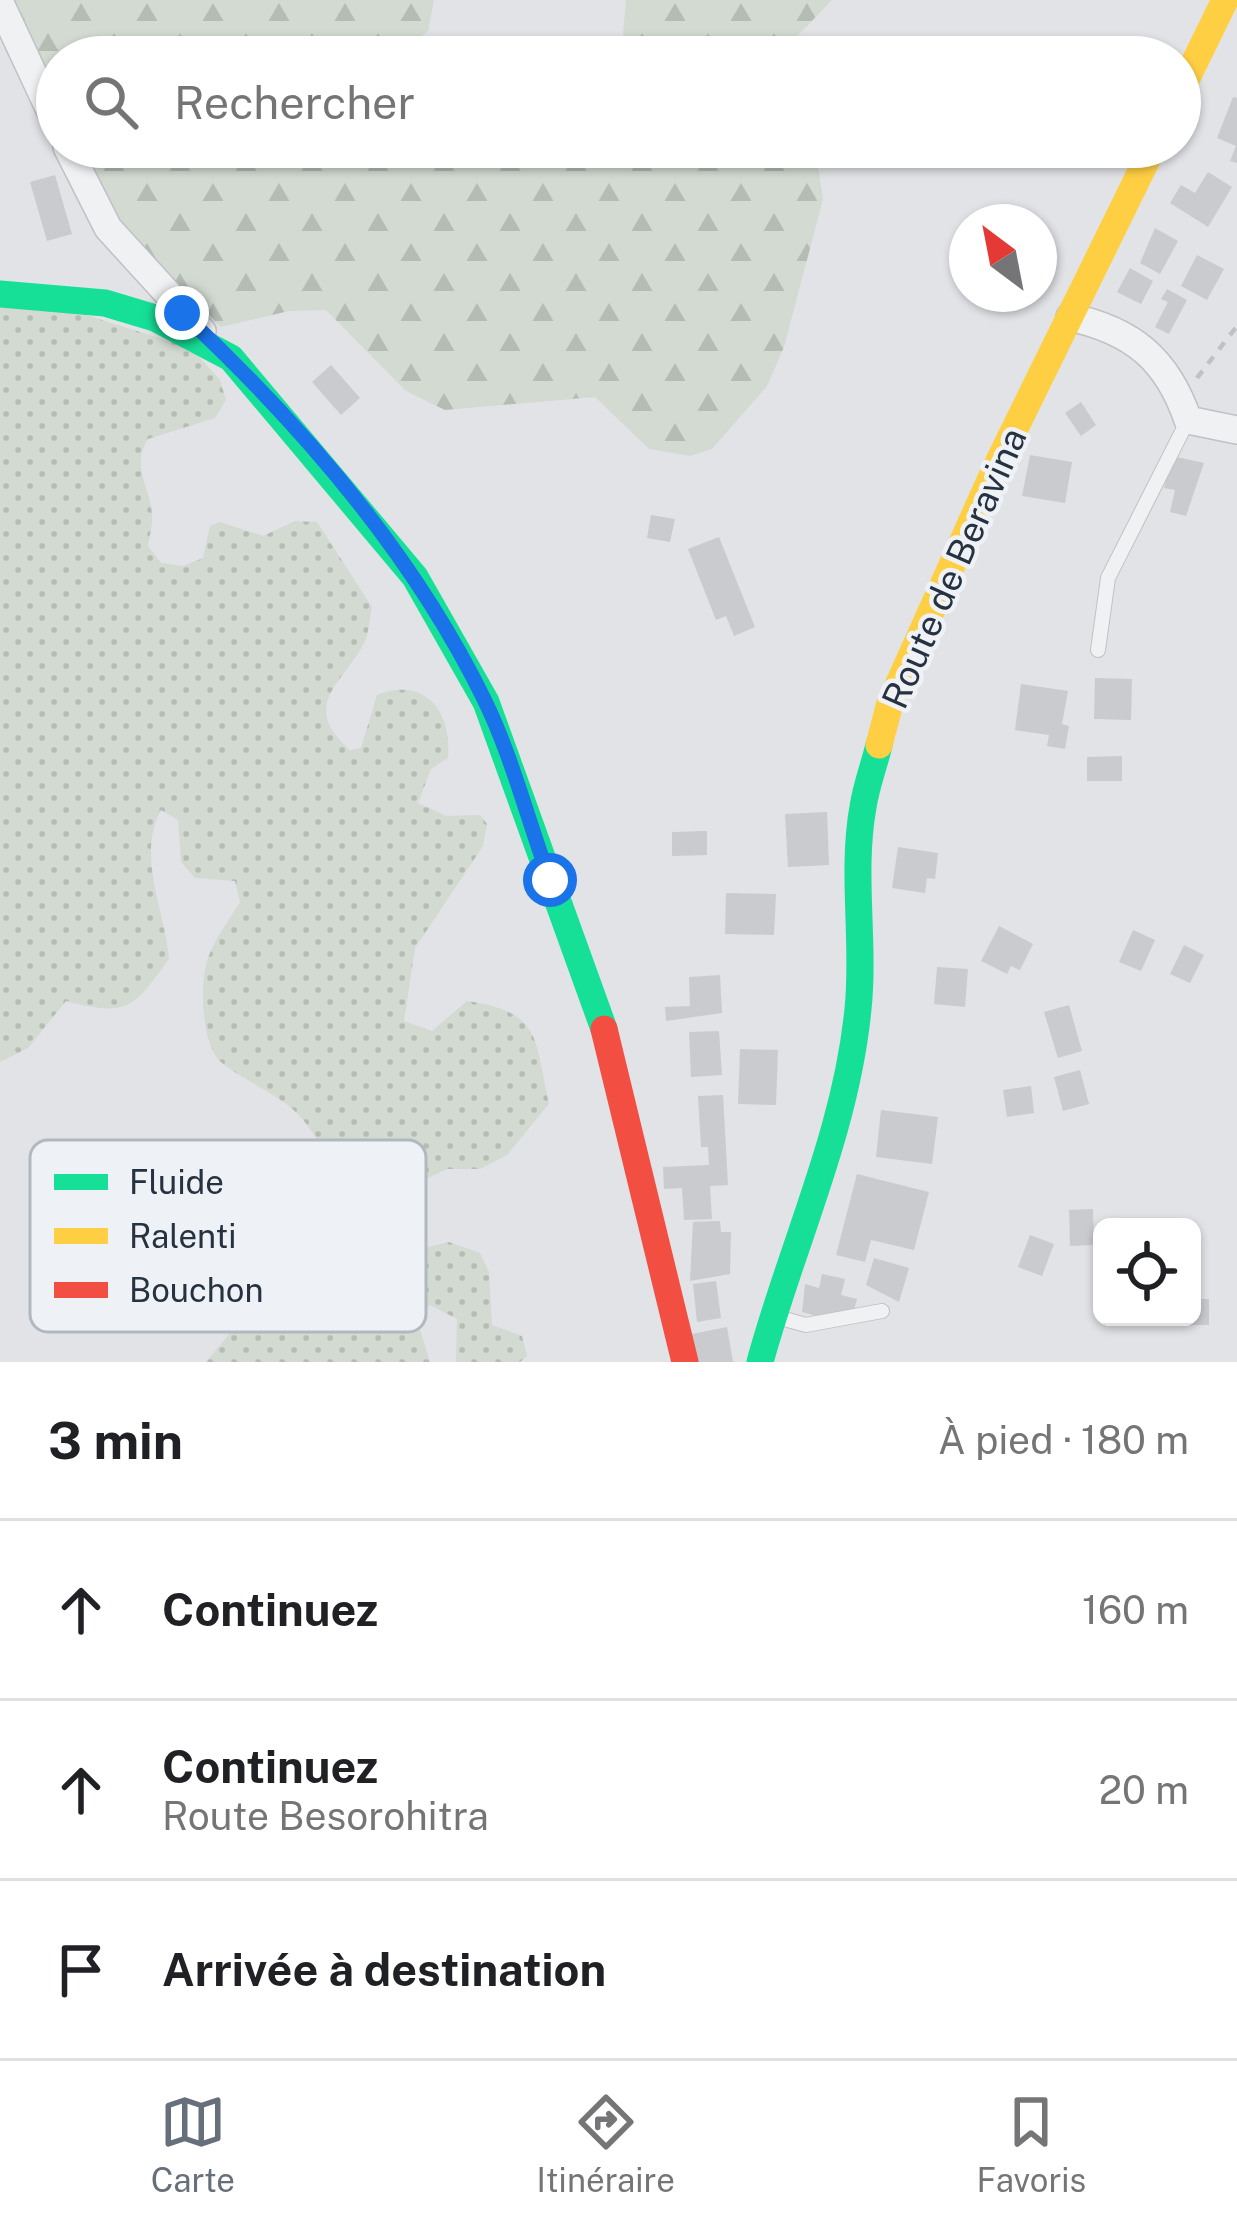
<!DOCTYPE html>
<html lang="fr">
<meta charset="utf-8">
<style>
body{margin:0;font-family:"Public Sans",sans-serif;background:#f6f6f6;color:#202124}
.controls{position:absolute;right:36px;bottom:36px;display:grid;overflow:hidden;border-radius:18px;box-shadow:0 3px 9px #0004}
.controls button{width:108px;height:108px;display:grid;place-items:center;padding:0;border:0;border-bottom:3px solid #e0e0e0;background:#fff;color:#202124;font:60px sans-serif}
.compass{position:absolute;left:949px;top:204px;width:108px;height:108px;border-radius:50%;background:#fff;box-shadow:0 3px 9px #0004;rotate:328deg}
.stop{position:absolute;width:36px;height:36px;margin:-27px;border:9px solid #1a73e8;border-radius:50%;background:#fff}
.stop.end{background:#1a73e8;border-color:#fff;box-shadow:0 3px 12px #0008}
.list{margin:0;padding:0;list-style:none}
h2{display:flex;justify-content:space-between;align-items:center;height:156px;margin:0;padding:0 48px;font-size:51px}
h2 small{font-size:39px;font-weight:400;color:#757577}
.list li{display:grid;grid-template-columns:78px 1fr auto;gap:36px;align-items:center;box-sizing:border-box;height:180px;padding:0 48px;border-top:3px solid #e0e0e0}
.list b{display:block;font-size:45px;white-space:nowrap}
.list p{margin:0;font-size:39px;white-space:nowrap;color:#757577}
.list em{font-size:39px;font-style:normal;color:#757577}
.icon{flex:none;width:66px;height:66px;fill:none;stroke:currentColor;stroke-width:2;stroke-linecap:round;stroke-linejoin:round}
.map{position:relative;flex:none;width:1237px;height:1362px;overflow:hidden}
.search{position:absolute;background:#fff;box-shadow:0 3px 9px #0004;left:36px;right:36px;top:36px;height:132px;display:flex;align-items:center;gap:30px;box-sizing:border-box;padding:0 42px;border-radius:66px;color:#757577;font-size:45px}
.sheet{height:696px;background:#fff}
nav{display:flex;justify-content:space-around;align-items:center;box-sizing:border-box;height:168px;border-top:3px solid #e0e0e0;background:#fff;font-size:33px;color:#757577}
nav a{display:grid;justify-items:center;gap:6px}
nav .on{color:#67707a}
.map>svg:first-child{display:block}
.grass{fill:url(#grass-dots)}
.forest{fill:url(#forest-firs)}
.building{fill:#c9cbce}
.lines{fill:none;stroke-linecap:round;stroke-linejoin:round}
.lane-casing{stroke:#bfc1c4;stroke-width:16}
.street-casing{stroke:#bfc1c4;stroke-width:30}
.path{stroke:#bfc2c5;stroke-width:4.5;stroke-dasharray:9 9;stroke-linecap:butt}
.lane{stroke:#f0f1f3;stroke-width:14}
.street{stroke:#f0f1f3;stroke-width:27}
.fast{stroke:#16e098;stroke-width:27}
.slow{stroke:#ffcf43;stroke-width:27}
.jam{stroke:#f24e42;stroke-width:27}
.route{stroke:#1a73e8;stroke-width:15}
.labels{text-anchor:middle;stroke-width:9;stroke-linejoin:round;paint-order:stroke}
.street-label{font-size:36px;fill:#263240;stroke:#eef2f6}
.key{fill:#eef2f6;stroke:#b2b8bf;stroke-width:3}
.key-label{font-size:33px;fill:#263240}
</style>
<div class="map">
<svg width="1237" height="1362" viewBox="0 0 1237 1362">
<defs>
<pattern id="grass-dots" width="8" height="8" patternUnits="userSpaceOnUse" patternTransform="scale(3)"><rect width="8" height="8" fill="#d2dad1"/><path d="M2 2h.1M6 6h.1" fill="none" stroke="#b4bcb4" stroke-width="1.8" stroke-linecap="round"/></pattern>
<pattern id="forest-firs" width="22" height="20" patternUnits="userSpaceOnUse" patternTransform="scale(3)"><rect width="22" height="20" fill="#d2dad1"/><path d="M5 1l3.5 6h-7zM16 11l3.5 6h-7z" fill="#b4bcb4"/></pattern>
</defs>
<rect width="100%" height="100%" fill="#e1e3e6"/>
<path class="grass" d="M0 288 191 348 220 380 226 400 215 418 148 439C130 469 151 486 152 516 153 525 149 537 148 546L161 563 183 566 203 558 210 526 220 522 263 536 295 521 317 522 372 607C370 616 369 627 367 636 352 678 294 702 350 750L361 748 377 695C425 676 452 711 448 758L431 769 418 803 446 816 480 815 487 824 483 846 415 948 404 1021 432 1031 467 1001C542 1012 534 1037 549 1104L507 1155 480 1169H447L428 1178 397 1236 407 1252 449 1242 480 1253 489 1272 492 1325 522 1336 527 1356 520 1362H456L457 1319 430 1305 416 1317 430 1362H206L241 1320 316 1276 344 1242C338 1199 333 1156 304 1121 282 1094 248 1084 222 1063 201 1046 199 982 208 958 215 938 230 919 240 902L235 881 195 878 181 862 178 820 161 810C136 855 165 911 169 959 133 1009 127 1017 66 1001L28 1048 0 1062Z"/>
<path class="forest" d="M5 0H434L428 31 393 57H57V115Z
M626 0H832L777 57H634L623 34Z
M71 147H448L510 154 520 147H815L823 199 784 347 767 386 712 449 690 456 649 449 595 397 445 410 406 391 326 310 289 311 221 327 121 227Z"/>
<path class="building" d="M1233 97 1237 98V163L1230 161 1236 146 1217 138Z
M1208 172 1232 187 1208 227 1170 203 1181 185 1195 193Z
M55 175 72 234 47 241 30 182Z
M1155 228 1178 241 1160 274 1140 263Z
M1197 255 1224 269 1207 300 1181 286Z
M1130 268 1153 281 1141 304 1117 292Z
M1167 289 1187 300 1169 334 1155 327 1168 302 1161 299Z
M331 365 360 398 341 415 312 382Z
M1081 402 1096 425 1081 436 1065 413Z
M1030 455 1072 462 1065 503 1022 496Z
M1172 456 1204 463 1186 516 1170 512 1175 490 1164 488Z
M651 515 675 519 670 542 647 538Z
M719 537 755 627 734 636 726 616 716 620 688 549Z
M1095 678 1132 679 1131 720 1094 719Z
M1021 684 1068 691 1062 724 1069 726 1065 749 1047 746 1049 735 1015 730Z
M1122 756V781H1087V757Z
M827 812 829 865 788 867 785 814Z
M707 831V855L672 856V832Z
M898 847 938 853 935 879 927 878 925 893 892 888Z
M726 893 776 894 774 935 725 934Z
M999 926 1033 944 1020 970 1011 966 1007 974 981 961Z
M1133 930 1155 940 1141 971 1119 962Z
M1184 945 1204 955 1190 983 1170 974Z
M937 967 968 969 965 1007 934 1004Z
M720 975 722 1013 666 1021 665 1007 690 1006 689 977Z
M1069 1005 1082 1051 1058 1058 1044 1012Z
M719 1031 722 1075 691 1077 689 1032Z
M740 1049 778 1050 776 1105 738 1104Z
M1080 1070 1089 1104 1063 1111 1054 1077Z
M1031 1086 1034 1113 1007 1117 1003 1090Z
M723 1095 728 1185 710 1186 712 1219 684 1220 682 1188 664 1189 663 1167 709 1165 708 1147H701L698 1096Z
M881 1110 938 1117 932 1164 876 1157Z
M857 1174 929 1192 914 1250 871 1240 865 1262 836 1255Z
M1093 1209 1094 1245 1070 1246 1069 1210Z
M720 1221 721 1232H731L730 1274 690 1281 693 1222Z
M1030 1235 1054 1244 1042 1276 1018 1267Z
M874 1258 909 1268 899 1302 866 1285Z
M822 1274 845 1279 841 1295 857 1299 853 1314 823 1318 802 1312 805 1284 819 1288Z
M716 1281 721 1318 697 1322 693 1284Z
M1192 1299H1209V1325H1182L1183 1317H1192Z
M727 1327 733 1362H697L692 1334Z"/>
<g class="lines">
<defs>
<path id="lane" d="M1098 650 1108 578 1188 420
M777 1317 806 1325 882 1311"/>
<path id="street" d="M0 3 57 125
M67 147 108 228 202 331
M1070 317C1133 331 1167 359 1188 420L1237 430"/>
</defs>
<use href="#lane" class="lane-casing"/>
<use href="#street" class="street-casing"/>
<path class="path" d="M1197 378 1237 326"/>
<use href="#lane" class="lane"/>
<use href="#street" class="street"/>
<path class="fast" d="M0 294 105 303 155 318 231 358 415 577 486 702 604 1029
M760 1362C792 1244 846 1133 858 1009 865 943 851 873 863 807 866 786 874 766 879 745"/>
<path class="slow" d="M1180 92 1225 0
M879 745 890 703 996 467 1153 147"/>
<path class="jam" d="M604 1029 685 1362"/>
</g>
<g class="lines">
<path class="route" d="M182 313C300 423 413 554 484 699 512 756 528 821 550 880"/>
</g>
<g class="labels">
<g class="street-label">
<text transform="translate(954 568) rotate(-66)" y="13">Route de Beravina</text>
</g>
</g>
<rect x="30" y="1140" width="396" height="192" rx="18" class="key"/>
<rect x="54" y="1174" width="54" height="16" fill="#16e098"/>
<rect x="54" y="1228" width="54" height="16" fill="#ffcf43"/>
<rect x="54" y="1282" width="54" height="16" fill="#f24e42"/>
<g class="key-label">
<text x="129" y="1194">Fluide</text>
<text x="129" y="1248">Ralenti</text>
<text x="129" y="1302">Bouchon</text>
</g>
</svg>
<div class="controls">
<button><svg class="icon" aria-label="locate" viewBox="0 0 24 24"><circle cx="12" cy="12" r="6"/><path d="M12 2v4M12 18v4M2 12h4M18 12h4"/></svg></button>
</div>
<svg class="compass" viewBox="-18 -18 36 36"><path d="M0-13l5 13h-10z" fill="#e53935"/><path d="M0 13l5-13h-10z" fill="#757577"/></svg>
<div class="stop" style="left:550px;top:880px"></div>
<div class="stop end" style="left:182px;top:313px"></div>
<div class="search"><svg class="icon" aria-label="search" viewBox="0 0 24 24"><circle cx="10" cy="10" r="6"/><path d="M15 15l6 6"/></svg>Rechercher</div>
</div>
<section class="sheet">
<h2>3 min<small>À pied · 180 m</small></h2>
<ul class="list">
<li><svg class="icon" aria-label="ahead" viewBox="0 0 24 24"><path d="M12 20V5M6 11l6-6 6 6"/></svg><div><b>Continuez</b></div><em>160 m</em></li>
<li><svg class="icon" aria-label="ahead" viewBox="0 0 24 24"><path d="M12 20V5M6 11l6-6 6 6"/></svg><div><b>Continuez</b><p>Route Besorohitra</p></div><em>20 m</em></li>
<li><svg class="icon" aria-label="arrive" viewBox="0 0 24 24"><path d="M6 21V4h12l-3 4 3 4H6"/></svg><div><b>Arrivée à destination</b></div></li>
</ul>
</section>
<nav>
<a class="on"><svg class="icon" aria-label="map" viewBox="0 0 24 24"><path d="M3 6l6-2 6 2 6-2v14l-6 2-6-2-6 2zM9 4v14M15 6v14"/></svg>Carte</a>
<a><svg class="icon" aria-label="directions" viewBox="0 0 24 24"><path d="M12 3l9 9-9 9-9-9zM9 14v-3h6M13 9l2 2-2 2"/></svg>Itinéraire</a>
<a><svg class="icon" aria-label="saved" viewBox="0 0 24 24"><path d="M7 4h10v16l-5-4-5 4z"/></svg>Favoris</a>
</nav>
